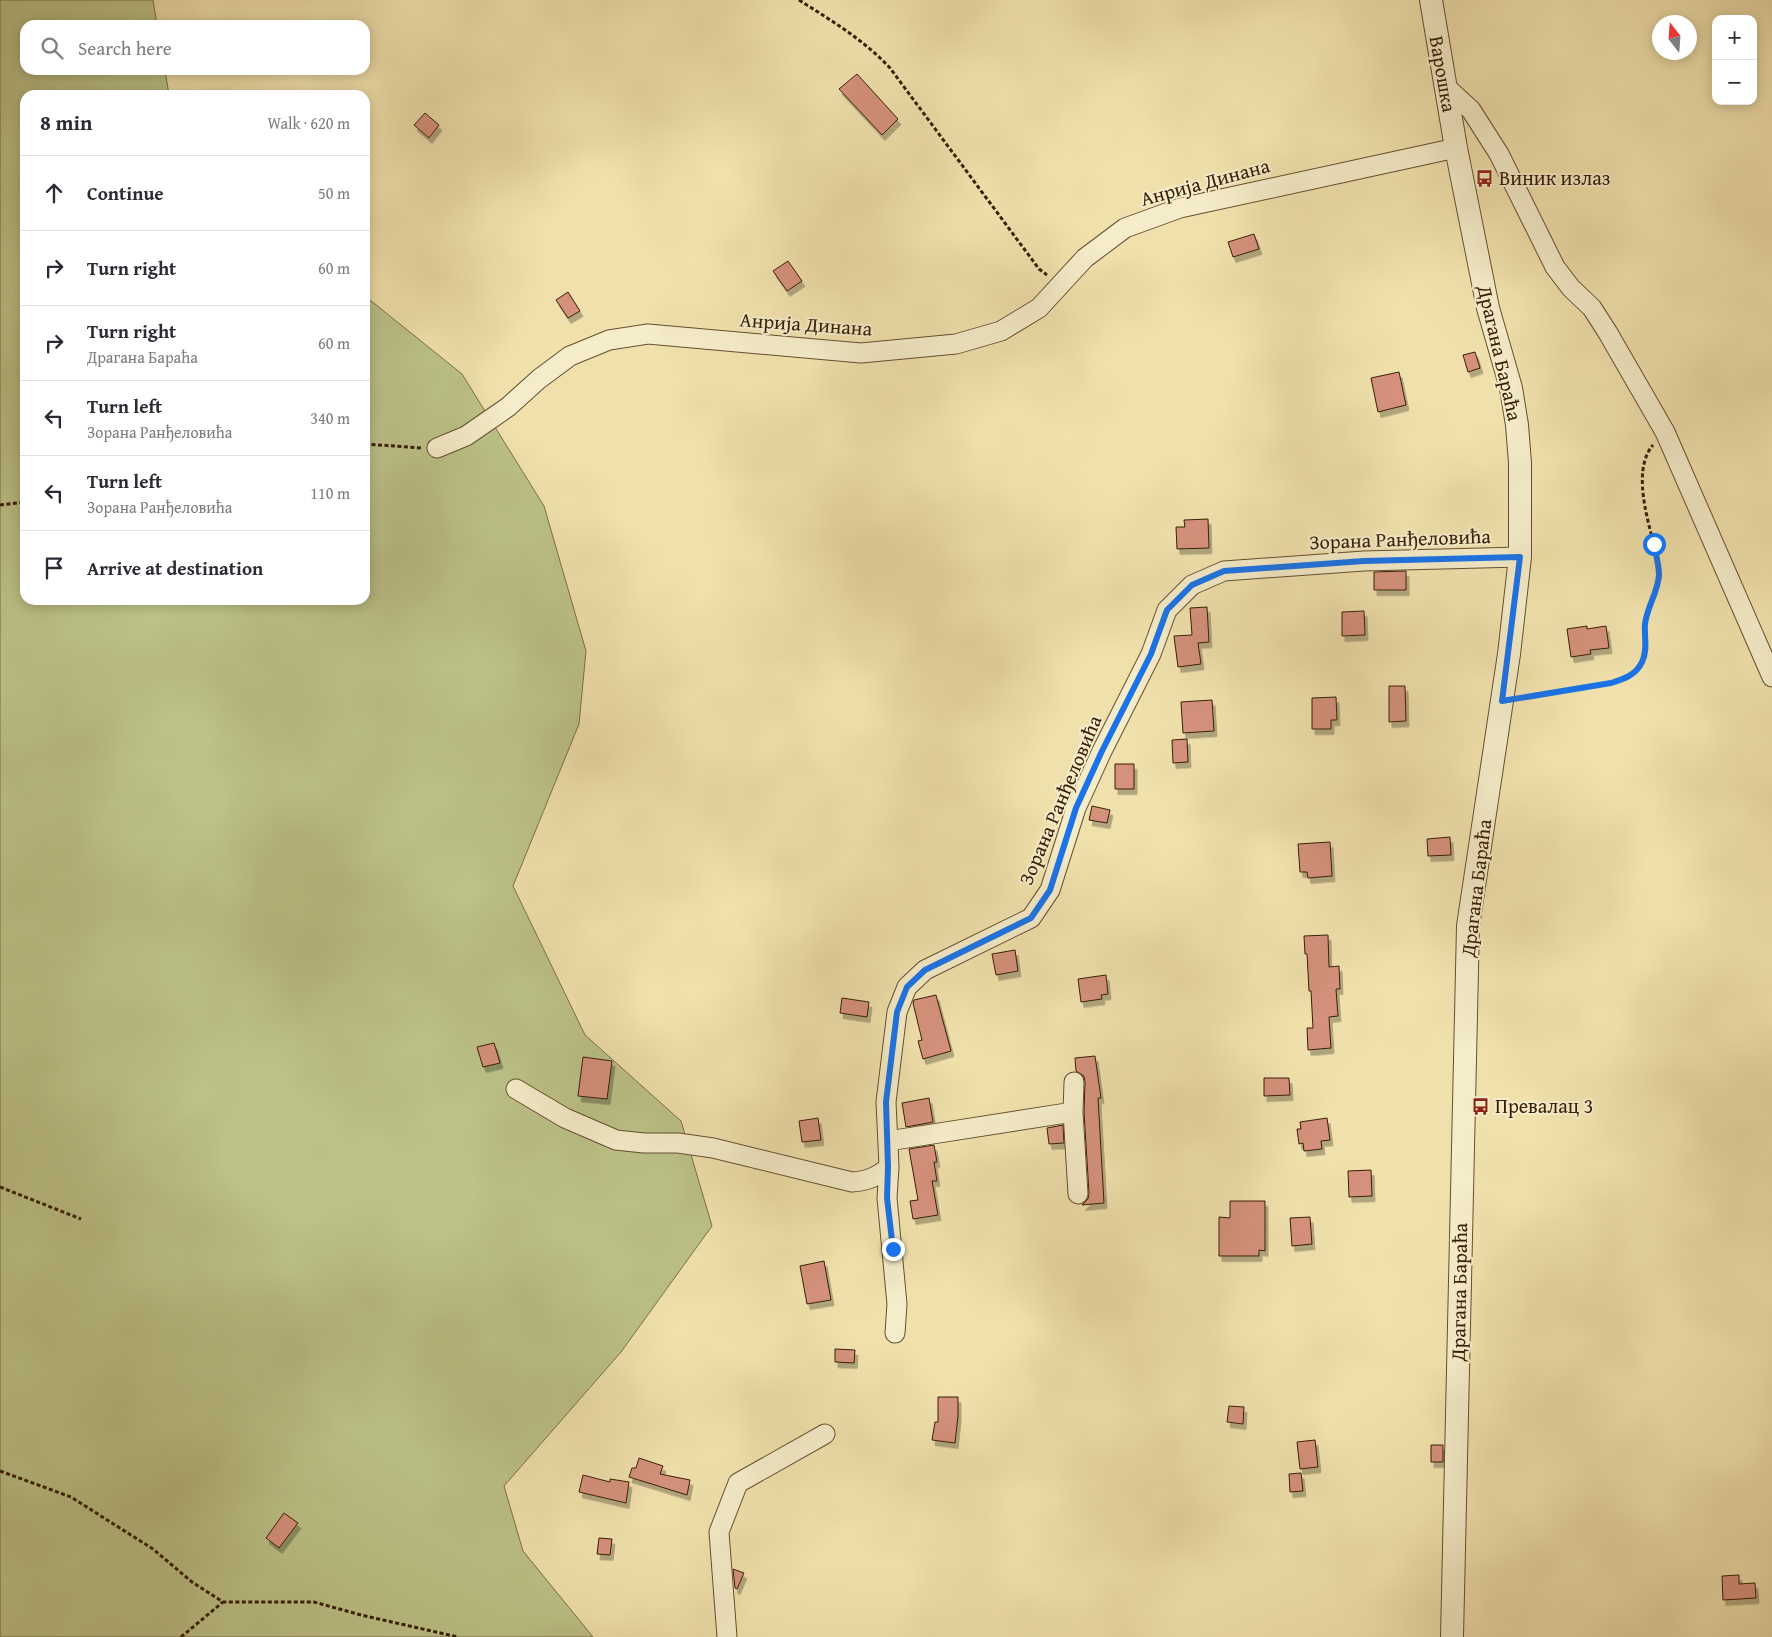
<!DOCTYPE html>
<meta charset="utf-8">
<style>
body{margin:0;font-family:"Gentium Book Plus",serif;background:#f7f7f7;color:#2b2b33}
.controls{position:absolute;right:15px;top:15px;display:grid;overflow:hidden;border-radius:10px;box-shadow:0 2px 12px #0003}
.controls button{width:45px;height:45px;display:grid;place-items:center;padding:0;border:0;border-bottom:1px solid #e1e1e2;background:#fff;color:#2b2b33;font:25px sans-serif}
.compass{position:absolute;left:1652px;top:15px;width:45px;height:45px;border-radius:50%;background:#fff;box-shadow:0 2px 12px #0003;rotate:343deg}
.stop{position:absolute;width:15px;height:15px;margin:-11px;border:4px solid #1a73e8;border-radius:50%;background:#fff}
.stop.end{background:#1a73e8;border-color:#fff;box-shadow:0 1px 5px #0008}
.list{margin:0;padding:0;list-style:none}
h2{display:flex;justify-content:space-between;align-items:center;height:65px;margin:0;padding:0 20px;font-size:21px}
h2 small{font-size:16px;font-weight:400;color:#7c7c81}
.list li{display:grid;grid-template-columns:32px 1fr auto;gap:15px;align-items:center;box-sizing:border-box;height:75px;padding:0 20px;border-top:1px solid #e1e1e2}
.list b{display:block;font-size:19px;white-space:nowrap}
.list p{margin:0;font-size:16px;white-space:nowrap;color:#7c7c81}
.list em{font-size:16px;font-style:normal;color:#7c7c81}
.icon{flex:none;width:28px;height:28px;fill:none;stroke:currentColor;stroke-width:2;stroke-linecap:round;stroke-linejoin:round}
.map{position:relative;flex:none;width:1772px;height:1637px;overflow:hidden}
.search{position:absolute;background:#fff;box-shadow:0 2px 12px #0003;left:20px;top:20px;width:350px;height:55px;display:flex;align-items:center;gap:12px;box-sizing:border-box;padding:0 18px;border-radius:15px;color:#7c7c81;font-size:19px}
.panel{position:absolute;background:#fff;box-shadow:0 2px 12px #0003;left:20px;top:90px;width:350px;height:515px;border-radius:15px}
.map>svg:first-child{display:block}
.green{fill:#bcc288;stroke:#7a7046}
.building{fill:#d5917c;stroke:#371e05;filter:url(#shadow)}
.lines{fill:none;stroke-linecap:round;stroke-linejoin:round}
.minor-casing{stroke:#654f2f;stroke-width:21}
.tertiary-casing{stroke:#654f2f;stroke-width:24}
.path{stroke:#371e05;stroke-width:3;stroke-dasharray:4 2.5;stroke-linecap:butt}
.minor{stroke:#f5ecc9;stroke-width:19}
.tertiary{stroke:#f5ecc9;stroke-width:22}
.route{stroke:#1a73e8;stroke-width:6}
.labels{text-anchor:middle;stroke-width:4;stroke-linejoin:round;paint-order:stroke}
.street-label{font-size:20px;fill:#371e05;stroke:#f5ecc9}
.poi-label{font-size:20px;fill:#371e05;stroke:#f5ecc9;text-anchor:start}
</style>
<div class="map">
<svg width="1772" height="1637" viewBox="0 0 1772 1637">
<defs>
<filter id="shadow"><feDropShadow dx="3" dy="5.5" stdDeviation="0" flood-color="#0004"/></filter>
</defs>
<rect width="100%" height="100%" fill="#f0e1ac"/>
<filter id="stains"><feTurbulence type="fractalNoise" baseFrequency=".004" numOctaves="4"/><feColorMatrix values="0 0 0 0 .2 0 0 0 0 .09 0 0 0 0 .02 0 0 0 .5 -.17"/></filter>
<radialGradient id="worn" r=".72"><stop offset=".6" stop-color="#630" stop-opacity="0"/><stop offset="1" stop-color="#630" stop-opacity=".3"/></radialGradient>
<path class="green" d="M0 0H153L157 25H25V70H165L169 95H25V600H365V296L462 374 544 506 586 651 579 724 513 886 585 1035 681 1121 712 1226 621 1352 504 1486 523 1551 593 1637H0Z"/>
<path class="building" d="M857 74 898 119 882 135 839 89Z
M425 113 439 125 429 138 414 125Z
M1254 234 1259 249 1233 257 1228 242Z
M788 261 802 281 787 291 773 271Z
M568 292 580 311 568 318 556 300Z
M1475 352 1480 368 1468 372 1463 355Z
M1399 372 1406 405 1378 412 1371 378Z
M1208 519 1209 548 1177 549 1176 527H1185L1184 520Z
M1406 571V590H1374V572Z
M1207 607 1209 642 1198 643 1201 664 1178 667 1174 636 1192 635 1190 608Z
M1364 611 1365 635 1342 636V612Z
M1587 626V629L1606 626 1609 648 1590 650 1591 654 1571 657 1567 629Z
M1389 686H1405L1406 721 1389 722Z
M1336 697 1337 720H1331V729H1312V698Z
M1212 700 1214 731 1183 733 1181 702Z
M1187 739 1188 762 1173 763 1172 740Z
M1115 764H1134V789H1115Z
M1092 806 1110 810 1107 823 1089 820Z
M1450 837 1451 855 1428 856 1427 839Z
M1330 842 1332 876 1308 878 1307 872H1300L1298 844Z
M1328 935 1329 967 1339 966 1340 989H1336L1338 1016 1329 1017 1331 1048 1308 1050 1307 1028H1313L1311 991H1309L1307 954H1305L1304 936Z
M1015 950 1018 971 996 975 992 954Z
M1106 975 1108 994 1101 995 1102 999 1081 1002 1078 979Z
M936 995 951 1051 923 1059 918 1041 922 1040 913 1003 914 1000Z
M842 998 869 1002 867 1017 840 1013Z
M494 1043 500 1063 483 1067 477 1047Z
M1095 1056 1101 1098H1098L1104 1203 1082 1205 1088 1199 1089 1193 1084 1112 1085 1082 1084 1076 1076 1071 1075 1058Z
M583 1057 612 1061 607 1099 578 1096Z
M1264 1078H1289L1290 1095 1264 1096Z
M929 1098 933 1122 906 1127 902 1103Z
M818 1118 821 1140 802 1142 799 1121Z
M1327 1118 1330 1140 1321 1141 1322 1149 1304 1151 1303 1143 1299 1144 1297 1129H1301L1300 1122Z
M1063 1125 1064 1143 1049 1144 1047 1128Z
M934 1145 937 1162H934L937 1181H932L938 1215 913 1219 910 1201 918 1200 909 1149Z
M1371 1170 1372 1196 1349 1197 1348 1171Z
M1230 1201H1265V1251L1259 1250V1256H1219V1217L1230 1218Z
M1310 1217 1312 1244 1292 1246 1290 1218Z
M824 1261 831 1300 807 1304 800 1266Z
M835 1349 855 1350 854 1363 835 1362Z
M938 1397H958V1416L955 1443 932 1440 935 1422H938Z
M1229 1406 1244 1407 1243 1424 1227 1422Z
M1315 1440 1318 1467 1300 1469 1297 1442Z
M1431 1445H1443V1462H1431Z
M639 1458 663 1466 660 1474 690 1480 687 1495 629 1477 632 1468H636Z
M1301 1473 1303 1491 1290 1492 1289 1474Z
M583 1475 610 1482V1479L629 1482 626 1503 579 1492Z
M284 1513 298 1523 279 1548 266 1538Z
M599 1538 612 1539 610 1555 597 1554Z
M733 1569 744 1573 737 1589 735 1588Z
M1739 1575V1584L1755 1583 1756 1598 1723 1600 1722 1576Z"/>
<g class="lines">
<defs>
<path id="minor" d="M1445 86 1471 110 1499 154 1555 267 1571 288 1592 308 1608 333 1665 432 1772 677
M437 448 466 436 508 407 539 379 570 356 609 340 648 334 861 353 956 344 1001 331 1039 308 1085 258 1125 228 1180 208 1456 148
M1074 1082 1073 1112 1078 1194
M516 1089 565 1118 616 1140 644 1143H678L713 1148 852 1182C867 1181 877 1177 889 1167
M888 1141 1073 1112
M895 1333 897 1304 887 1198 889 1167 886 1102 897 1012 907 987 925 970 1031 918 1050 890 1076 808 1102 751 1151 654 1167 610 1192 585 1224 571 1364 561 1520 557
M727 1637 719 1532 738 1483 825 1434"/>
<path id="tertiary" d="M1431 0 1456 148 1488 308 1511 388 1517 425 1520 463V557L1509 654 1468 926 1452 1637"/>
</defs>
<use href="#minor" class="minor-casing"/>
<use href="#tertiary" class="tertiary-casing"/>
<path class="path" d="M799 0C832 21 864 40 890 68L1039 269 1047 275
M365 444 422 448
M0 505 25 502
M1522 698 1611 683 1626 679 1635 672 1643 662 1645 650V623L1659 577V565C1652 532 1629 473 1653 445
M0 1187 81 1219
M0 1471 71 1497 153 1549 192 1582 223 1602H314L361 1615 458 1637
M181 1637 223 1602"/>
<use href="#minor" class="minor"/>
<use href="#tertiary" class="tertiary"/>
</g>
<g class="lines">
<path class="route" d="M893 1249 887 1198 888 1167 886 1102 897 1012 907 987 925 970 1031 918 1050 890 1076 808 1102 751 1151 654 1167 610 1192 585 1224 571 1364 561 1520 557 1502 701 1611 683C1624 679 1636 675 1642 662 1648 651 1644 636 1645 624 1647 607 1658 592 1659 575 1659 565 1656 555 1654 544"/>
</g>
<defs>
<symbol id="bus-bare" viewBox="-9 -9 18 18"><path d="M-5-6H5V4H4V6H2V4H-2V6H-4V4H-5ZM-3.5-4V0h7V-4ZM-3.5 1.2v1.5H-2V1.2ZM2 1.2v1.5H3.5V1.2Z" fill="#8f2418" stroke="#f5ecc9" stroke-width="2.5" paint-order="stroke"/></symbol>
</defs>
<g fill-rule="evenodd">
<use href="#bus-bare" x="1472" y="166" width="25" height="25"/>
<use href="#bus-bare" x="1468" y="1094" width="25" height="25"/>
</g>
<g class="labels">
<g class="street-label">
<text transform="translate(1443 74) rotate(80)" y="7">Варошка</text>
<text transform="translate(1205 182) rotate(-15)" y="7">Анрија Динана</text>
<text transform="translate(806 324) rotate(4)" y="7">Анрија Динана</text>
<text transform="translate(1500 353) rotate(77)" y="7">Драгана Бараћа</text>
<text transform="translate(1400 539) rotate(-2)" y="7">Зорана Ранђеловића</text>
<text transform="translate(1060 800) rotate(-67)" y="7">Зорана Ранђеловића</text>
<text transform="translate(1476 888) rotate(-83)" y="7">Драгана Бараћа</text>
<text transform="translate(1459 1292) rotate(-89)" y="7">Драгана Бараћа</text>
</g>
<g class="poi-label">
<text x="1499" y="185">Виник излаз</text>
<text x="1495" y="1113">Превалац 3</text>
</g>
</g>
<rect width="100%" height="100%" filter="url(#stains)"/>
<rect width="100%" height="100%" fill="url(#worn)"/>
</svg>
<div class="controls">
<button>+</button>
<button>−</button>
</div>
<svg class="compass" viewBox="-18 -18 36 36"><path d="M0-13l5 13h-10z" fill="#e53935"/><path d="M0 13l5-13h-10z" fill="#7c7c81"/></svg>
<div class="stop" style="left:1654px;top:544px"></div>
<div class="stop end" style="left:893px;top:1249px"></div>
<div class="search"><svg class="icon" aria-label="search" viewBox="0 0 24 24"><circle cx="10" cy="10" r="6"/><path d="M15 15l6 6"/></svg>Search here</div>
<section class="panel">
<h2>8 min<small>Walk · 620 m</small></h2>
<ul class="list">
<li><svg class="icon" aria-label="ahead" viewBox="0 0 24 24"><path d="M12 20V5M6 11l6-6 6 6"/></svg><div><b>Continue</b></div><em>50 m</em></li>
<li><svg class="icon" aria-label="right" viewBox="0 0 24 24"><path d="M7 20v-9h11M14 6l5 5-5 5"/></svg><div><b>Turn right</b></div><em>60 m</em></li>
<li><svg class="icon" aria-label="right" viewBox="0 0 24 24"><path d="M7 20v-9h11M14 6l5 5-5 5"/></svg><div><b>Turn right</b><p>Драгана Бараћа</p></div><em>60 m</em></li>
<li><svg class="icon" aria-label="left" viewBox="0 0 24 24"><path d="M17 20v-9H6M10 6l-5 5 5 5"/></svg><div><b>Turn left</b><p>Зорана Ранђеловића</p></div><em>340 m</em></li>
<li><svg class="icon" aria-label="left" viewBox="0 0 24 24"><path d="M17 20v-9H6M10 6l-5 5 5 5"/></svg><div><b>Turn left</b><p>Зорана Ранђеловића</p></div><em>110 m</em></li>
<li><svg class="icon" aria-label="arrive" viewBox="0 0 24 24"><path d="M6 21V4h12l-3 4 3 4H6"/></svg><div><b>Arrive at destination</b></div></li>
</ul>
</section>
</div>
